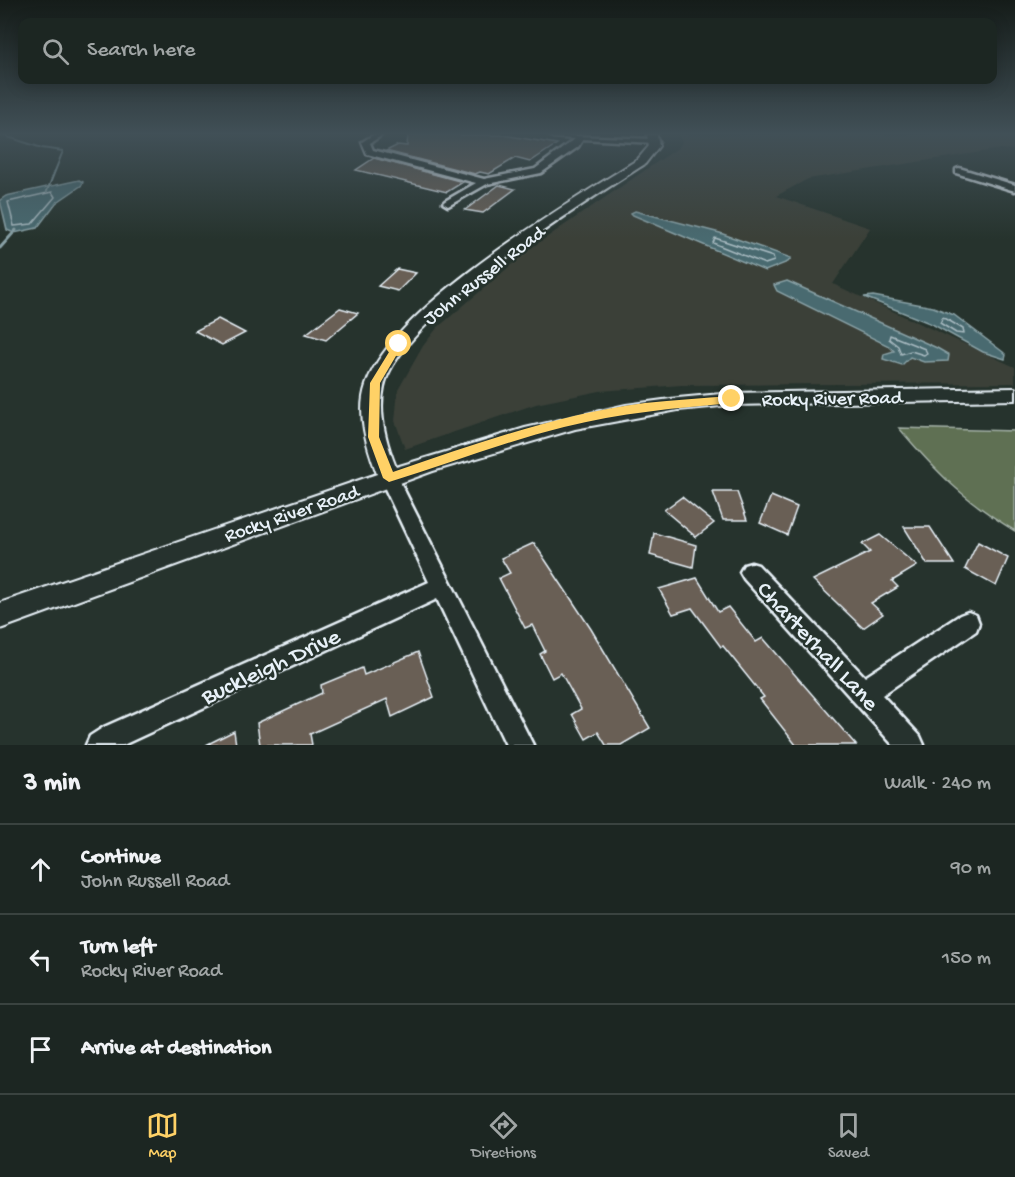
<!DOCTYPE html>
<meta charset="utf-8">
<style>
body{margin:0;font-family:"Gochi Hand",sans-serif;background:#252e2a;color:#f1f3f6}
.stop{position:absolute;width:18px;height:18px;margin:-14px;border:4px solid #ffd166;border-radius:50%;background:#fff}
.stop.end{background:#ffd166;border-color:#fff;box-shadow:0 2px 6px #0008}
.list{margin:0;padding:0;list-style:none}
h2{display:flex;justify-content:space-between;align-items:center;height:78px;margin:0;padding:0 24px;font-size:26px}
h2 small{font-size:20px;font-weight:400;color:#a0a5a5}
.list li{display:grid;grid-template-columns:39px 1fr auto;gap:18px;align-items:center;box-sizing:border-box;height:90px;padding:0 24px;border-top:2px solid #3a4340}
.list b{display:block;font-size:22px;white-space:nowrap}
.list p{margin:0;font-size:20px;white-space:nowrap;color:#a0a5a5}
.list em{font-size:20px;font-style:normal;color:#a0a5a5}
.icon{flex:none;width:33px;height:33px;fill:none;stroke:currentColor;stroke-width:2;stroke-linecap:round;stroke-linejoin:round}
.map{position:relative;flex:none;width:1015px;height:745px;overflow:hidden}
.search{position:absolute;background:#1c2622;box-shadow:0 3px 15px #0003;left:18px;right:18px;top:18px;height:66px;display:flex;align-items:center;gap:15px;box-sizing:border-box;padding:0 21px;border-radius:12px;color:#a0a5a5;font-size:22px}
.sheet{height:348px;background:#1c2622}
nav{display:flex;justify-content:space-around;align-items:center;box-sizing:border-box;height:84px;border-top:2px solid #3a4340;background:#1c2622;font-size:16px;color:#a0a5a5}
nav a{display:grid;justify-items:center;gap:3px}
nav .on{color:#ffd166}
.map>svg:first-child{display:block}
.built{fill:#3a4039}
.green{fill:#5e7053;stroke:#a3b0a6;stroke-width:1.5}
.water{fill:#4a6b70;stroke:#89a1a6;stroke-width:1.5}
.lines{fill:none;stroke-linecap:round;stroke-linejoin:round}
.shore{stroke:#a9bbc2;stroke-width:1.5}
.stream-far1{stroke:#89a1a6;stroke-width:2}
.stream{stroke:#89a1a6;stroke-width:3}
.building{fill:#695e55;stroke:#e8f1f8;stroke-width:1.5}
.minor-casing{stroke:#e8f1f8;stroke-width:5}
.tertiary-casing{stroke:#e8f1f8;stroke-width:4}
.minor{fill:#26332d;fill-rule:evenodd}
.tertiary{fill:#26332d;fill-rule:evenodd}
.route{fill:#ffd166}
.labels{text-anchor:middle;stroke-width:4.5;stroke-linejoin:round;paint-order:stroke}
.street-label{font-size:20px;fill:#e8f1f8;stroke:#26332d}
.near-street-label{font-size:24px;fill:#e8f1f8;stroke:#26332d}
</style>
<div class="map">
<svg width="1015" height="745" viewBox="0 0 1015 745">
<rect width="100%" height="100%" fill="#26332d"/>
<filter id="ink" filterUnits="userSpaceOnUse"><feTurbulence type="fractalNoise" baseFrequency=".0167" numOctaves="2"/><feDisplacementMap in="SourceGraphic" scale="12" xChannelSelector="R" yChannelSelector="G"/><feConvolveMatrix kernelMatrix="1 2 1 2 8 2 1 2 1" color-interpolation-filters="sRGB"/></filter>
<g filter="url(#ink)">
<path class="built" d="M679 135H1015V150L1001 149 808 179 776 196 870 228 833 284 1015 367V383L682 385 600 391 536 404 405 449 395 421 398 390 423 346 437 328 531 248 679 147 682 142Z"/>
<path class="green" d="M899 428 1015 431V531C964 500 937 473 899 428Z"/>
<path class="water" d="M79 180 83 182 82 185 56 203 37 228 14 233 7 230 0 200 6 196Z
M635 211 720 233 791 258 788 262 765 271 633 215 631 213Z
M787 281 937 348 949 355 948 361 924 362 910 357 902 365 883 359 884 354 894 351 889 346 777 291 774 285Z
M873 296 933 307 954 315 1003 352 1006 355 1005 359 983 352 932 324 864 297Z"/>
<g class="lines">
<path class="shore" d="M52 192 55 197 32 224 14 226 8 202Z
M715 238 773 257 774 261 765 264 713 243Z
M943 317 963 329 964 334 956 333 940 323Z
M890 335 925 349 927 353 924 355 911 351 901 354 898 346 889 339Z"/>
<path class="stream-far1" d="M2 135 42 148 63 151 47 191"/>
<path class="stream" d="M0 248 16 230"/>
</g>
<path class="building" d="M408 135H504L557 144 530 162 515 158 489 174 480 172 475 174 386 151 398 145 407 146Z
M374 158 463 182 447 192 356 170Z
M499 185 515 189 483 213 465 210Z
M397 269 416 273 398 291 378 286Z
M340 308 358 313 326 340 306 334Z
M218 319 245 333 222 345 195 331Z
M713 492H737L747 520H723Z
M771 496 797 507 787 535 760 523Z
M682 497 714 523 696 537 664 510Z
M904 527H930L954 564H927Z
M654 533 696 545 693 567 650 555Z
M880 535 917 566 892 581 898 587 871 603 883 614 863 628 813 580 870 552 862 544Z
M978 542 1008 558 996 586 965 569Z
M534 543 591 629 650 728 621 745H606L598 732 586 739 572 714 581 709 561 673 552 678 540 654 545 651 532 625 525 628 499 578 510 573 501 558Z
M697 578 718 612 728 607 756 642 763 638 856 745H796L760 699 764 697 723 646 721 647 692 608 673 614 659 589Z
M418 652 434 697 392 717 387 699 310 734 312 745H260L257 723 322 693 321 685 362 668 364 675Z
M234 731 236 745H206Z"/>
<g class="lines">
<defs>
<path id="minor" d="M373 135H382L370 143 373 150 484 179 535 169 575 139 553 137 549 135 655 139 659 141 655 143 583 139 578 147 541 173 487 184 448 206 443 203 445 201 476 183 367 154 362 142Z
M959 168 1015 185V191L956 173V169Z
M389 471 395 473 398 478 533 745H506L437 599 123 745H86L90 736 104 727 429 582 380 478 383 473Z
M751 563 758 565 865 677 960 615 968 612 976 615 979 623 976 631 882 695 920 736 924 745H893L744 579 740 572 744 565Z"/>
<path id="tertiary" d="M647 135H657L659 146 645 164C584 203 398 319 384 387 378 414 386 442 396 467L525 428 626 405 678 398 732 393 1015 388V400L732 405 678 410 575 429 433 471 0 629V603L377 474C367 447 356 413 366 385 392 307 567 204 637 160L649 146Z"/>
</defs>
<use href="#minor" class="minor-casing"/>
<use href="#tertiary" class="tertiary-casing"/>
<use href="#minor" class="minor"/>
<use href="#tertiary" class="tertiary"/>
</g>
</g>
<linearGradient id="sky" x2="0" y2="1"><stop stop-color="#151c19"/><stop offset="0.56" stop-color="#415057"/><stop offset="1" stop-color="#415057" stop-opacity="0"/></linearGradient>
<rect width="1015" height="239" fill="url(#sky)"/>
<path class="route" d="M399 341 403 344 380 383 379 437 393 472C475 444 559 414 645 403 674 400 703 398 732 396L737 399 732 403C675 408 620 413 564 427 504 442 448 464 389 482L383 478 368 437 370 383 394 344Z"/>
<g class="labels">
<g class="street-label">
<text transform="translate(483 274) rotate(-38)" y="7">John Russell Road</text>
<text transform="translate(832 397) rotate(-1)" y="7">Rocky River Road</text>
<text transform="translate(291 512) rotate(-19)" y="7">Rocky River Road</text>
</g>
<g class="near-street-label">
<text transform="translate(819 645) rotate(47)" y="8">Charterhall Lane</text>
<text transform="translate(270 665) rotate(-25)" y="8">Buckleigh Drive</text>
</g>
</g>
</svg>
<div class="stop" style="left:399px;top:344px"></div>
<div class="stop end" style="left:732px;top:399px"></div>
<div class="search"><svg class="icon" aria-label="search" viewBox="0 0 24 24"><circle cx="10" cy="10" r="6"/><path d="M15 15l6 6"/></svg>Search here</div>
</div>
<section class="sheet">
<h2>3 min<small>Walk · 240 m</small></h2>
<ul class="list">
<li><svg class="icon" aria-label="ahead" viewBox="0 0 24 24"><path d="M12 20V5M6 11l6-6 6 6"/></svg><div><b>Continue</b><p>John Russell Road</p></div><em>90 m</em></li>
<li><svg class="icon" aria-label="left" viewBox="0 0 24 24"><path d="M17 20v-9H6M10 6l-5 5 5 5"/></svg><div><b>Turn left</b><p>Rocky River Road</p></div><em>150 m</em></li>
<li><svg class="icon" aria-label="arrive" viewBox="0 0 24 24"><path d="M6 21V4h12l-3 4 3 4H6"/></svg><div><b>Arrive at destination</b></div></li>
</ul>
</section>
<nav>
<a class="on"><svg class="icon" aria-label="map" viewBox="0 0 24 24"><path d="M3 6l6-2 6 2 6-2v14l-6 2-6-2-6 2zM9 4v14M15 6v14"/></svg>Map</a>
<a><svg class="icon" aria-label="directions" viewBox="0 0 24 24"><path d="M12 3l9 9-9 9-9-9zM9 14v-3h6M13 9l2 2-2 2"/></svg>Directions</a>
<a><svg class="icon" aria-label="saved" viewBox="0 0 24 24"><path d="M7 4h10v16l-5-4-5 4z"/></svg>Saved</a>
</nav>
